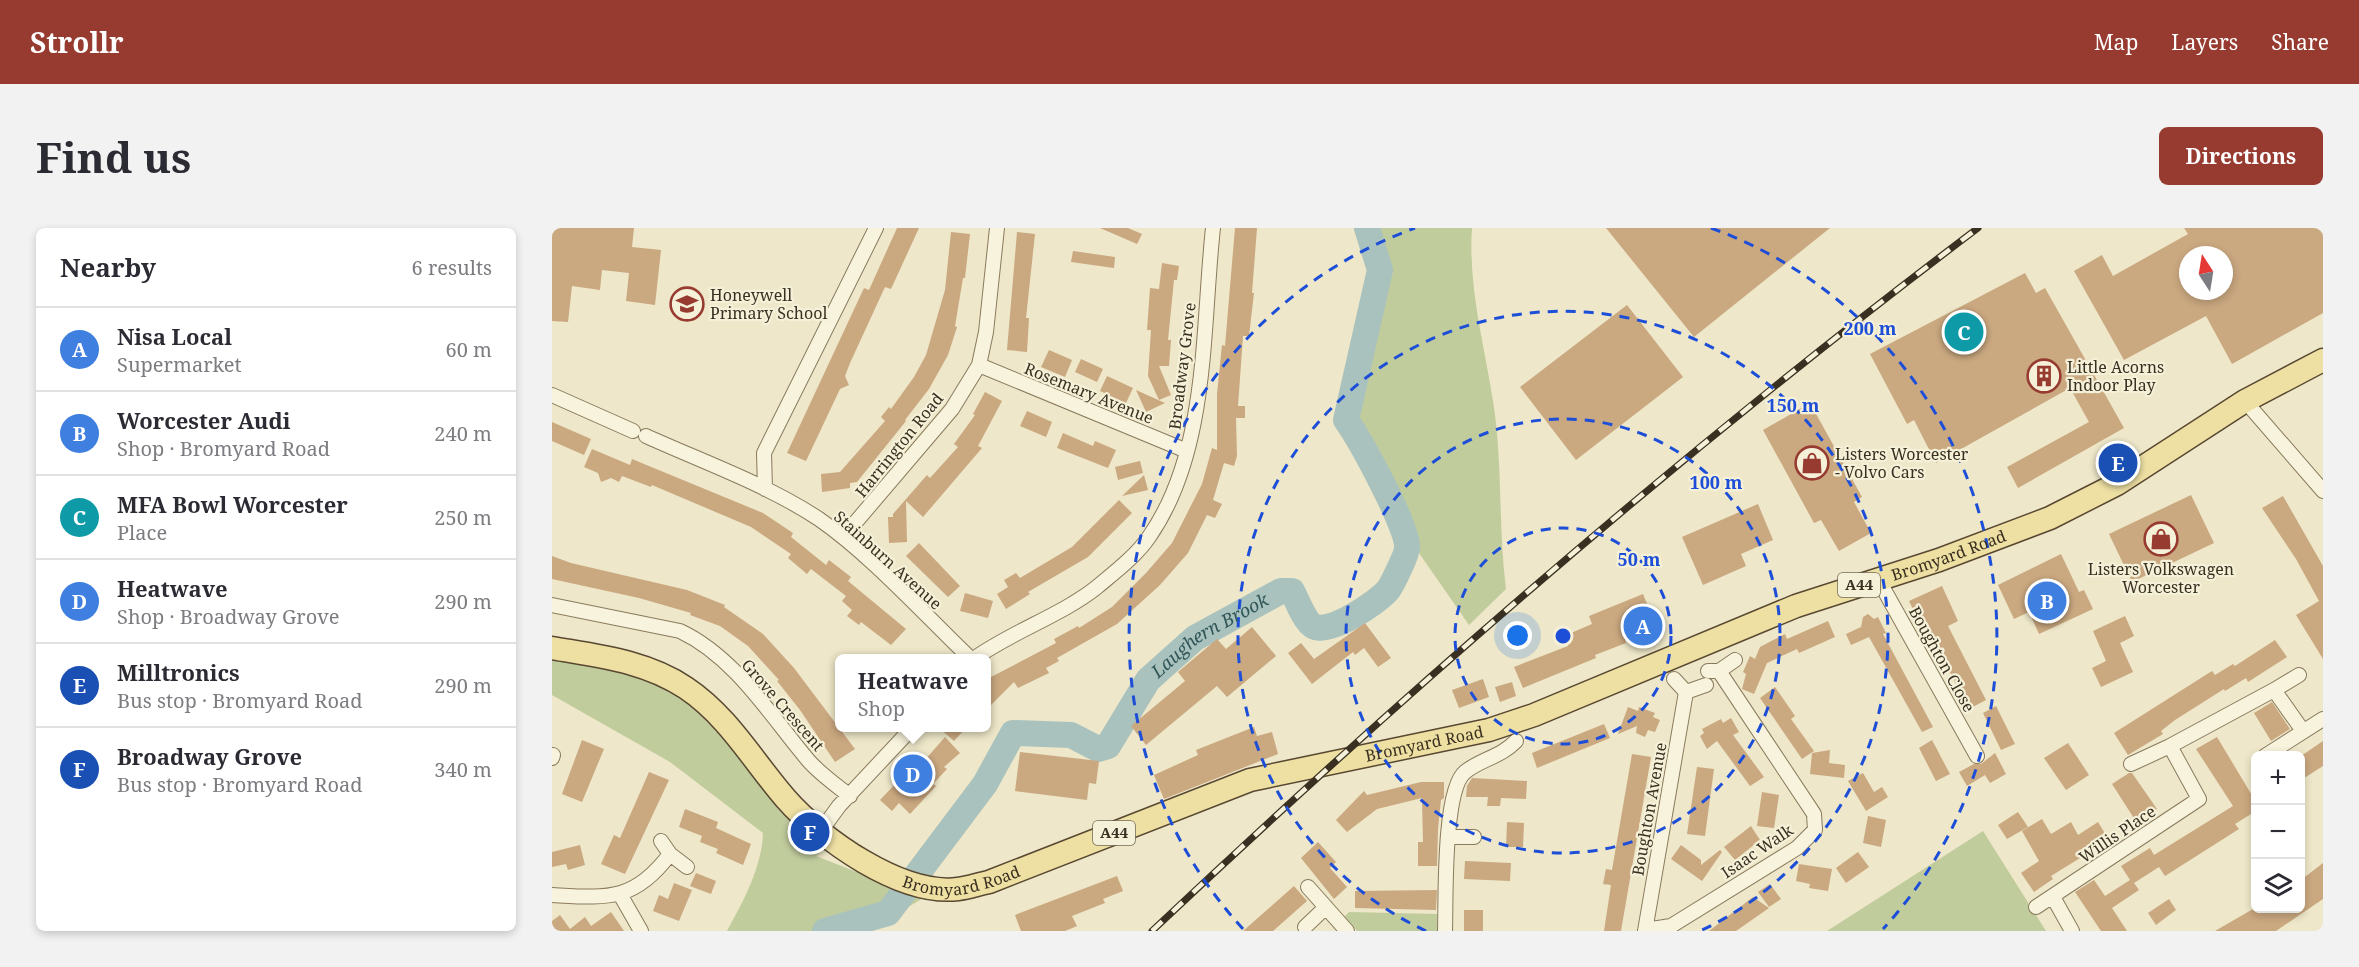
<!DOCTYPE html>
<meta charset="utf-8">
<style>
body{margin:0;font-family:"Noto Serif",serif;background:#f2f2f3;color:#2b2b33}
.controls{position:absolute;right:18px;bottom:18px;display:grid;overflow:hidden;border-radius:9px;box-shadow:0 3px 9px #0003}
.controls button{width:54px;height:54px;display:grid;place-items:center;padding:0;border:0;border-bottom:2px solid #e1e1e2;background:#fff;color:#2b2b33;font:30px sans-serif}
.compass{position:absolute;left:1627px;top:18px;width:54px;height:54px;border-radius:50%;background:#fff;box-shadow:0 3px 9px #0003;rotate:348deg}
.you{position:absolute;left:966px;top:408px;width:21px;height:21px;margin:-15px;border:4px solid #fff;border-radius:50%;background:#1a73e8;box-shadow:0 0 0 9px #1a73e833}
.badge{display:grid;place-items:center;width:39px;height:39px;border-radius:50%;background:#973b30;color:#fff;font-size:20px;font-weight:700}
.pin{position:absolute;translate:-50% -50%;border:3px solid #fff;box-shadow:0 2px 6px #0006}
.popup{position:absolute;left:283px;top:426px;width:156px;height:78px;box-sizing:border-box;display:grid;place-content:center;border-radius:9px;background:#fff;filter:drop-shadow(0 2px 4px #0005);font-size:20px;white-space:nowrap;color:#7c7c81}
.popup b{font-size:22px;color:#2b2b33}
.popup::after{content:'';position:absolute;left:50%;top:100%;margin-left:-12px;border:12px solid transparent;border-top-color:#fff}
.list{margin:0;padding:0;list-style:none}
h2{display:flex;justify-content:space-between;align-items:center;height:78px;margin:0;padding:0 24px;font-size:26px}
h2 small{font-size:20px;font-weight:400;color:#7c7c81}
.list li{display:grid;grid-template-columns:39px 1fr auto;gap:18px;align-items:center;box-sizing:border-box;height:84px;padding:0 24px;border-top:2px solid #e1e1e2}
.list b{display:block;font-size:22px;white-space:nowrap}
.list p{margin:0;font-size:20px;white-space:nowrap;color:#7c7c81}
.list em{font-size:20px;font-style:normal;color:#7c7c81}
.icon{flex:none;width:33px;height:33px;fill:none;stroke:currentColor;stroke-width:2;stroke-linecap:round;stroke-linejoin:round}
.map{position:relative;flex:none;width:1771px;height:703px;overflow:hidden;border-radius:9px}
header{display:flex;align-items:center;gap:36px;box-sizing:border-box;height:84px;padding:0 30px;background:#973b30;color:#fff}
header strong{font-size:28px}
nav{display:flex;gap:33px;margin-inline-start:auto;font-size:21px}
.intro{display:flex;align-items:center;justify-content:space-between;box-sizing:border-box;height:144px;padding:0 36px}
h1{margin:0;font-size:42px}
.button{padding:15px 27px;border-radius:9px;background:#973b30;color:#fff;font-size:21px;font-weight:700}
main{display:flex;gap:36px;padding:0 36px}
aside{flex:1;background:#fff;border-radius:9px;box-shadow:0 3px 9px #0003}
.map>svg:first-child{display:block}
.green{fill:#c1cc9d}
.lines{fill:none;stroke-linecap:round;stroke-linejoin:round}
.river{stroke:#a9c2be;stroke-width:26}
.building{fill:#caa880;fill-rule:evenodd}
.street-casing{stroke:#897a5e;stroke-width:16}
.primary-casing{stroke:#584832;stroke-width:25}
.street{stroke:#f8f3dc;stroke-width:14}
.primary{stroke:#eee0a3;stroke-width:22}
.rail-casing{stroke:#3a3021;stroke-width:7}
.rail{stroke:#f5f0d8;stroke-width:4.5;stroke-dasharray:14;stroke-linecap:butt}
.ring{fill:none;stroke:#1d4ed8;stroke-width:3;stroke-dasharray:10 8}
.labels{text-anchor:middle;stroke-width:4.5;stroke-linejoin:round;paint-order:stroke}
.shield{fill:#f5f0d8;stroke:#726a58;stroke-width:1.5}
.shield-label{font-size:15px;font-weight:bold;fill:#3a3021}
.poi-label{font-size:16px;fill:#3a3021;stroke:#f5f0d8;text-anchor:start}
.street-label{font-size:16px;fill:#3a3021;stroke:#f5f0d8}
.water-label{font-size:18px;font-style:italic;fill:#315759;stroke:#f5f0d8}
.centre{fill:#1d4ed8;stroke:#f5f0d8;stroke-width:3}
.ring-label{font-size:18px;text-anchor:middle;font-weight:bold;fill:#1d4ed8;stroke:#f5f0d8;stroke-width:4.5;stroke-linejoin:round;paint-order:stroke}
</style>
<header>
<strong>Strollr</strong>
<nav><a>Map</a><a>Layers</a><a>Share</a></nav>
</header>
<div class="intro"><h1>Find us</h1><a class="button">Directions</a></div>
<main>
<aside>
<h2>Nearby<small>6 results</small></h2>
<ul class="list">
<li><span class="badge" style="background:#3f7fe0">A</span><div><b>Nisa Local</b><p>Supermarket</p></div><em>60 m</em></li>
<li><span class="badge" style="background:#3f7fe0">B</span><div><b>Worcester Audi</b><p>Shop · Bromyard Road</p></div><em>240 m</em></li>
<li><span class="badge" style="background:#0f9aa8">C</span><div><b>MFA Bowl Worcester</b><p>Place</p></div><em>250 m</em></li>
<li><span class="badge" style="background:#3f7fe0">D</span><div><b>Heatwave</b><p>Shop · Broadway Grove</p></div><em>290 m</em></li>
<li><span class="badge" style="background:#1a4fb4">E</span><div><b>Milltronics</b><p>Bus stop · Bromyard Road</p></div><em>290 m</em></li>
<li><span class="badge" style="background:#1a4fb4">F</span><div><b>Broadway Grove</b><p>Bus stop · Bromyard Road</p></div><em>340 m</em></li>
</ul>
</aside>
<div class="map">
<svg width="1771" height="703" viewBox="0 0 1771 703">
<rect width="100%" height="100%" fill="#eee7c9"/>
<path class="green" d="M806 0H920C916 59 932 115 941 173 951 235 946 299 954 361L917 397 851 302 807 211 794 192 828 42Z
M0 427 80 442 130 466 170 503 268 625 264 628 371 670 317 703H175C191 674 210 639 211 605L118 534 0 467Z
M1431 603 1494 703H1275Z
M797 684 885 686V703H805L792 689Z"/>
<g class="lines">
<path class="river" id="s1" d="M273 703 336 685 433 556 461 505 519 507 546 521 556 518 596 452 643 410 729 363H740C745 372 752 392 761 398 776 408 826 374 836 362 840 357 855 326 855 320 857 300 807 210 794 192L828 42 815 0"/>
</g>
<path class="building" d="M0 0H82L80 19 109 22 103 77 74 73 77 45 50 42 48 62 20 58 16 94 0 93Z
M345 0H367L339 61 333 59 298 135 293 148 297 157 288 161 254 233 235 225 312 60 317 62Z
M548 0H576L590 6 585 16Z
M683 0H705L700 65H702L697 108H691L686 178H693V190H684L685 228 682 238 672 235 661 272 670 276 663 290 655 287 636 325 608 357 565 396 505 430 507 433 494 440 497 445 466 460 462 454 435 481V454L439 449 504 415 502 411 526 398 527 400 560 379 594 345 620 315 650 256 660 220 665 222V166L670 117 673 118Z
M1054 0H1278L1142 109Z
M1632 0H1771V85L1680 136 1654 88 1572 132 1522 43 1550 27 1561 48 1636 6ZM1636 27H1672V63H1636Z
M399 4 418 6 413 50H411L403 98 405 99 396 127 377 161 353 192 354 193 305 254 298 255V260L270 264 269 246 288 244 333 193 329 189 337 179 339 181 362 149 374 127 393 62Z
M465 4 483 6 474 90H477L475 124 455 122Z
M521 23 563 29 562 40 519 34Z
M610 35 627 38 625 52H622L616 112H619L617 138H607L619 167 607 172 596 148 599 102H595L598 60 607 61Z
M1473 45 1484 65 1493 60 1572 200 1466 260 1455 239 1537 194 1518 160 1384 235 1362 192 1355 196 1318 126Z
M1075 77 1131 149 1024 232 968 159Z
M497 122 520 132 513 149 489 139Z
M529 131 551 141 545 154 523 144Z
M555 148 581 160 574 175 548 163Z
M584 162 613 175 594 184Z
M433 164 450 173 426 218 430 220 371 289 354 273 355 314 337 315 336 289H341V286L375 247 378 250 406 219 402 216 423 187 421 186Z
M1258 175 1310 269 1302 274 1319 305 1287 323 1269 292 1262 295 1211 202Z
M475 183 500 194 494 209 468 198Z
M0 194 39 211 32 227 0 213Z
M511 205 541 218 543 213 564 222 556 240 505 220Z
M40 221 78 237 80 231 211 285 241 305 239 309 274 337 277 332 299 349 296 353 354 401 339 417 309 394 307 397 295 388 300 382 290 373 294 368 259 341 255 346 236 330 239 326 199 299 100 257 99 259 70 248 67 254 59 250 49 254 46 245 32 239Z
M588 233 591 245 566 252 563 239Z
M592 247 596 262 570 268Z
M1639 267 1662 315 1580 354 1557 306Z
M1731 268 1771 338V431L1744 387 1767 373 1744 331 1710 280Z
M567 272 580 285 536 329 476 364 478 366 454 381 445 366 456 359 452 352 464 345 468 350 520 319Z
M1206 276 1221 312 1189 326 1194 338 1151 357 1130 309Z
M367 315 408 358 396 369 354 328Z
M1509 326 1527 364 1532 362 1541 381 1487 406 1477 384 1462 391 1446 357Z
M0 328 19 335 135 362 173 377 172 379 211 406 242 440 303 521 283 534 248 482 225 453 227 452 196 418 168 398 138 387 139 385 87 370 0 351Z
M1390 358 1406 393 1396 398 1434 472 1417 481 1372 394 1368 396 1357 373Z
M413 365 441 373 436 390 408 383Z
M1091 366 1104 398 1073 412 1074 415 1043 427 1044 430 971 460 962 439 1016 418 1012 408 1040 396 1037 388Z
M1316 386 1322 391 1326 389 1334 405 1331 406 1381 499 1370 504 1317 409 1299 417 1294 406 1309 399 1311 389Z
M1573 388 1582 408 1568 415 1581 444 1549 459 1540 440 1554 433 1541 403Z
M1276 393 1283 409 1247 425 1245 421 1215 435 1202 466 1190 461 1194 446 1191 444 1198 428 1203 431 1208 419 1233 406 1235 411Z
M813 395 839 430 826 439 812 420 803 427 801 424 760 456 736 425 749 415 762 431Z
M700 399 724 428 675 469 665 458 594 517 579 498 633 453 626 444 665 411 674 421Z
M1723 412 1735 429 1696 454 1694 450 1673 463 1672 461 1623 492 1609 503 1611 506 1576 527 1562 505 1660 443 1663 447 1681 436 1683 438Z
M931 451 937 469 907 480 900 462Z
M960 454 964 468 948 474 943 459Z
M1223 459 1243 488 1239 491 1262 523 1250 531 1208 470Z
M1720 474 1738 501 1719 513 1702 485Z
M1444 478 1463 516 1449 522 1431 485Z
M1076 479 1086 483 1087 479 1103 485 1101 489 1108 492 1103 504 1096 502 1093 509 1084 505 1085 498 1066 506Z
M1179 490 1187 504 1181 507 1212 549 1198 558 1165 513 1155 521 1148 508 1152 505 1150 501 1169 491 1171 495Z
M1052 496 1058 510 985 540 980 525Z
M702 499 705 508 720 504 726 526 612 571 602 547 646 527 644 522Z
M387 500H414L402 513Z
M393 509 408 525 392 539 395 541 381 556 384 558 358 586 347 575 340 583 328 572 361 537 365 541Z
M1665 509 1704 574V583L1683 596 1687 601 1613 648 1607 639 1582 655 1587 662 1560 680 1575 703H1549L1523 664 1542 652 1553 668 1578 652 1569 638 1598 620 1602 627 1681 578 1644 521Z
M30 512 52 521 30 574 10 566Z
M1380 512 1398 546 1384 553 1367 520Z
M1771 513V538L1749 552V528Z
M1516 515 1537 547 1514 562 1492 530Z
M1278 522 1277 535 1293 537 1292 550 1258 546 1260 525Z
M468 524 547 533 544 556 537 555 535 572 463 563Z
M1443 525 1454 546 1438 555 1433 547 1415 558 1407 544 1422 536H1429Z
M1080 526 1099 529 1069 703H1052L1059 657 1051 656 1054 641 1060 642Z
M1145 539 1162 541 1153 608 1135 606Z
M97 544 117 552 73 646 49 636 62 607 68 610Z
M1311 545 1322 564 1330 559 1336 569 1314 583 1296 553Z
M1577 545H1580L1605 581 1585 595 1560 556Z
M920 550 975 553 974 571 949 570 948 578H935L936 569H914L915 558Z
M869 554H892V570L889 572 886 601 885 638H866V614H871L870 570 825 581 795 604 784 592 812 563 815 567Z
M1210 564 1227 567 1222 600 1205 598Z
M133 581 166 594 164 600 199 616 191 637 164 625 166 621 148 614 150 608 127 599Z
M1466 584 1476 599 1455 611 1446 597Z
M1316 588 1334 592 1329 619 1311 615Z
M1490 591 1499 606 1519 594 1526 607 1546 594 1557 612 1499 648 1501 651 1482 664 1469 645 1487 633 1470 603Z
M955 594 972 595 971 619H954Z
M1199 598 1208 612 1183 632 1172 619Z
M766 614 784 634 778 640 795 659 782 671 749 630Z
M28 617 33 637 16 642 14 636 0 639V624Z
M1129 617 1149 632V637L1168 622 1170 624 1150 653 1119 631Z
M1306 624 1317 639 1294 655 1284 640Z
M913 633 959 635 958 653 912 651Z
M1771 635V671L1724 703H1663L1701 681H1749V652Z
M1247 636 1280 641 1276 663 1257 660 1258 656 1244 653Z
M144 645 164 653 159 666 138 658Z
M565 648 571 663 551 671 553 675 520 688 525 698 513 703H469L463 687Z
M122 655 140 662 127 693 101 683 107 667 116 671Z
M1218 656 1229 671 1217 679 1206 664Z
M742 658 755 673 721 703H691Z
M885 662 884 682 803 680V663Z
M1201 669 1217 680 1184 703H1157Z
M1617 671 1624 682 1604 697 1596 685Z
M912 682H931V703H912Z
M59 684 72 703H0V693L8 687 18 701 33 689 39 698Z"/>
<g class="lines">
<defs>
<path id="street" d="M427 137 635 223
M0 167 81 203
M1693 173 1771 263
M94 208C151 234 214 256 267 291 319 327 372 386 418 430
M213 261 212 225 324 0
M291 309 400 181 427 137 434 104 445 0
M1326 351 1425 528
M0 377 128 403C183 429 218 487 256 532 268 546 284 557 298 568
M423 430C461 403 510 387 545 359 563 344 584 328 597 309 657 223 650 100 661 0
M1156 443H1167L1183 432
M1122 451 1134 464 1154 457
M1722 462 1747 447
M1713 528 1771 491
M0 530 1 527
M1579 536 1618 518
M268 604 287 578 360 500
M897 609H922
M109 613 118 626 135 639
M756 659 795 703
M0 667C55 670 82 674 118 626
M69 668 89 703
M1501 669 1520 703
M1484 679 1647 571 1618 518 1722 462 1751 503
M753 699 774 679
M1093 702 1119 698 1245 620 1263 602 1262 586 1167 443
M893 703C894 672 891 562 913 544 929 531 949 529 964 513
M1093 703 1134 464"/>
<g id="primary">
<path id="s2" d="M0 420C46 428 94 433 134 460 176 488 201 533 234 571 269 611 349 668 406 661 416 660 427 656 437 654L698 552 937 502 982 487 1244 378 1387 332 1498 290 1565 256 1693 173 1771 132"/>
</g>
</defs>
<use href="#street" class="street-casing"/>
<use href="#primary" class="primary-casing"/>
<use href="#street" class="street"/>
<use href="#primary" class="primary"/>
<defs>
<path id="rail" d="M600 703C863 455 1137 218 1426 0"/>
</defs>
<use href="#rail" class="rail-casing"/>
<use href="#rail" class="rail"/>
</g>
<g class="ring">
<circle cx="1011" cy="408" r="108"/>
<circle cx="1011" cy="408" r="217"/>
<path d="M874 703A325 325 0 1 1 1148 703"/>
<path d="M691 701A434 434 0 0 1 863 0M1159 0A434 434 0 0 1 1331 701"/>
</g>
<defs>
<symbol id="school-ring" viewBox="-11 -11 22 22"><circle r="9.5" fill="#f5f0d8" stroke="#973b30" stroke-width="1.5"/><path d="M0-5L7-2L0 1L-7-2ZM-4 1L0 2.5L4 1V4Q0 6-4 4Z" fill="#973b30"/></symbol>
<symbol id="building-ring" viewBox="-11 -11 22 22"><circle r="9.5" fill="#f5f0d8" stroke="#973b30" stroke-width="1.5"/><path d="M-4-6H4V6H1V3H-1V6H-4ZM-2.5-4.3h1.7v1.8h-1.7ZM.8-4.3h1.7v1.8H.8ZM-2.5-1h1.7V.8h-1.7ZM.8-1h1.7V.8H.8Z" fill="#973b30"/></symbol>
<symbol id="shop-ring" viewBox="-11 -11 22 22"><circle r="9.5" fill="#f5f0d8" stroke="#973b30" stroke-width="1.5"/><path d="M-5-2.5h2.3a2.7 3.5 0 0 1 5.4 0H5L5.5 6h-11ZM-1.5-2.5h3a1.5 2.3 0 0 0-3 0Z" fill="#973b30"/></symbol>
</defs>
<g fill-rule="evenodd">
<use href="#school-ring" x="116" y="57" width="38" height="38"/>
<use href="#building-ring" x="1473" y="129" width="38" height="38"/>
<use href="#shop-ring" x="1241" y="216" width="38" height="38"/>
<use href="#shop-ring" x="1590" y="292" width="38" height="38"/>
</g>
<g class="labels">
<g class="shield">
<rect x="1286" y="345" width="42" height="24" rx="4.5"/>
<rect x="541" y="593" width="42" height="24" rx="4.5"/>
</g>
<g class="shield-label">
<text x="1307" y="362">A44</text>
<text x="562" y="610">A44</text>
</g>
<g class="poi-label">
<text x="158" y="73">Honeywell<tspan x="158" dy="18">Primary School</tspan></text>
<text x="1515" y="145">Little Acorns<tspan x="1515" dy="18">Indoor Play</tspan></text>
<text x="1283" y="232">Listers Worcester<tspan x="1283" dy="18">- Volvo Cars</tspan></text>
<text x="1609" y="347" text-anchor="middle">Listers Volkswagen<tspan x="1609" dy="18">Worcester</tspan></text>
</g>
<g class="street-label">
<text transform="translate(630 138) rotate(-83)" y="6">Broadway Grove</text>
<text transform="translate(537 165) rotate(22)" y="6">Rosemary Avenue</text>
<text transform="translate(347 217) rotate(-51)" y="6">Harrington Road</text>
<text dy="6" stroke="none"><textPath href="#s2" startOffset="1539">Bromyard Road</textPath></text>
<text transform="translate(336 332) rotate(42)" y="6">Stainburn Avenue</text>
<text transform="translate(1390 431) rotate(61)" y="6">Boughton Close</text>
<text transform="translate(231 477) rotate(49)" y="6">Grove Crescent</text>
<text dy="6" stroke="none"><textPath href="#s2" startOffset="981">Bromyard Road</textPath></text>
<text transform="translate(1097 581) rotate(-80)" y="6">Boughton Avenue</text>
<text transform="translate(1565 606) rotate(-34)" y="6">Willis Place</text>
<text transform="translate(1205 623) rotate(-34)" y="6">Isaac Walk</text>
<text dy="6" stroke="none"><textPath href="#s2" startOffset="495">Bromyard Road</textPath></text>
</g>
<g class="water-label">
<text dy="6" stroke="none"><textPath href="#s1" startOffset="538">Laughern Brook</textPath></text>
</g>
</g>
<circle cx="1011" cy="408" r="9" class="centre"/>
<g class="ring-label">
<text x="1318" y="107">200 m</text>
<text x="1241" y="184">150 m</text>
<text x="1164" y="261">100 m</text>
<text x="1087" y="338">50 m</text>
</g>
</svg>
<div class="controls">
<button>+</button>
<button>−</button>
<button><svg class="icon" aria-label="layers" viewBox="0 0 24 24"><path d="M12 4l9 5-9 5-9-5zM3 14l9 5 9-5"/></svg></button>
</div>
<svg class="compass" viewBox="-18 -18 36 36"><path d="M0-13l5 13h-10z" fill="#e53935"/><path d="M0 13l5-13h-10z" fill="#7c7c81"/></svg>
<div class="you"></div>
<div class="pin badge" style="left:1091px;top:398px;background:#3f7fe0">A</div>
<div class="pin badge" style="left:1495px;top:373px;background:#3f7fe0">B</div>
<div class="pin badge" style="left:1412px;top:104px;background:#0f9aa8">C</div>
<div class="pin badge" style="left:361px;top:546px;background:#3f7fe0">D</div>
<div class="popup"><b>Heatwave</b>Shop</div>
<div class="pin badge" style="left:1566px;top:235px;background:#1a4fb4">E</div>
<div class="pin badge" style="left:258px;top:604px;background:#1a4fb4">F</div>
</div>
</main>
